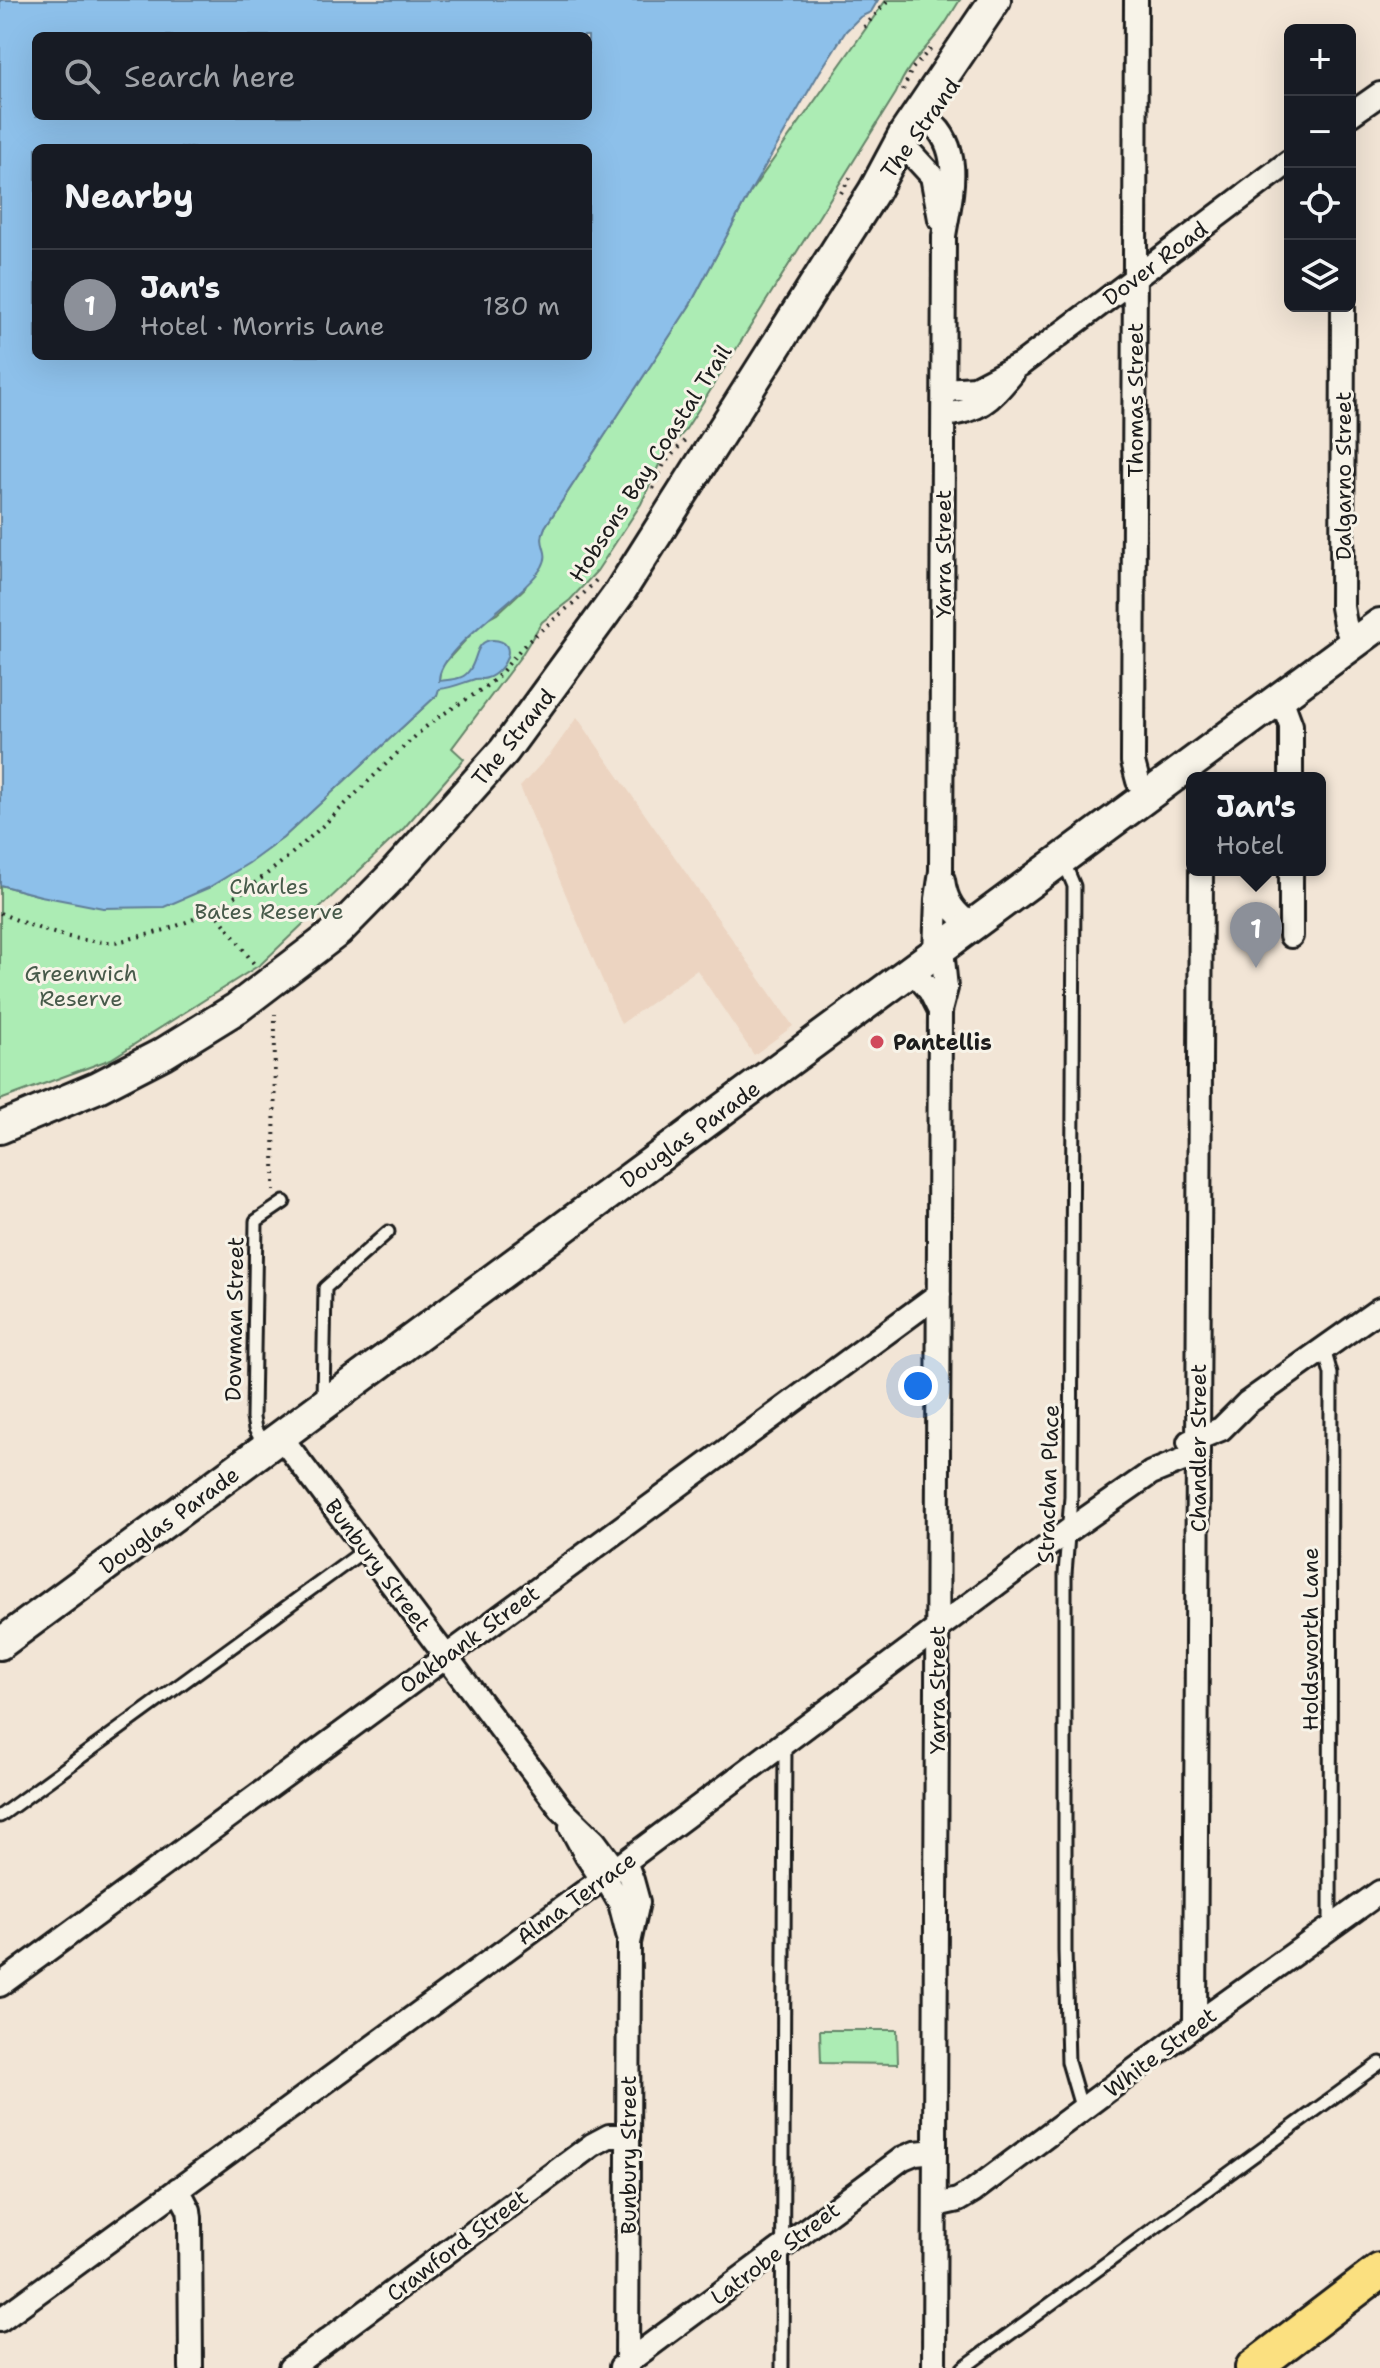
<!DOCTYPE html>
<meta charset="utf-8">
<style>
body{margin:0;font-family:"Shantell Sans",sans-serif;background:#20242c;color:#f1f3f6}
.controls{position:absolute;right:24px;top:24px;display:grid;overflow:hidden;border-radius:12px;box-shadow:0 8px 32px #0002}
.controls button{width:72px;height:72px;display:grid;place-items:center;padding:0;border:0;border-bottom:2px solid #363941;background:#171b24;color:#f1f3f6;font:40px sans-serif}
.you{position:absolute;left:918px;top:1386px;width:28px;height:28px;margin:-20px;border:6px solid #fff;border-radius:50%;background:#1a73e8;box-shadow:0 0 0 12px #1a73e833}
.badge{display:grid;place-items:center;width:52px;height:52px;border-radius:50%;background:#8c9099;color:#fff;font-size:26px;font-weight:700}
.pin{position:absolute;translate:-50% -66px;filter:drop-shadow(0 2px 4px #0008)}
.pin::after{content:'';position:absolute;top:42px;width:28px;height:24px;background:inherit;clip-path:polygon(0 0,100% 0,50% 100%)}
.popup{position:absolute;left:1186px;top:772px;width:140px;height:104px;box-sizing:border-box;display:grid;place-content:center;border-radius:12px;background:#171b24;filter:drop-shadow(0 2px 6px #0005);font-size:26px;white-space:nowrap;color:#9ea1a6}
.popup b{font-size:30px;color:#f1f3f6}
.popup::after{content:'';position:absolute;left:50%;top:100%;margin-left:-16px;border:16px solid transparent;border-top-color:#171b24}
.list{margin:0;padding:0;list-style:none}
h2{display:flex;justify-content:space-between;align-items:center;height:104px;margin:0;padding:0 32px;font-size:34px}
h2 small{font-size:26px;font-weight:400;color:#9ea1a6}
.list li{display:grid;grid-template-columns:52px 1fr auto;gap:24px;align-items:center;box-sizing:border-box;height:112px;padding:0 32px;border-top:2px solid #363941}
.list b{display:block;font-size:30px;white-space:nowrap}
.list p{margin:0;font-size:26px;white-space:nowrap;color:#9ea1a6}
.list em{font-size:26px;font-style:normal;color:#9ea1a6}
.icon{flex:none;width:44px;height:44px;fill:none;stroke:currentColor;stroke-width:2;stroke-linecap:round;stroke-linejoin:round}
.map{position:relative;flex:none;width:1380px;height:2368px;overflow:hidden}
.search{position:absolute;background:#171b24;box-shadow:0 8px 32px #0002;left:32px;top:32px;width:560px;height:88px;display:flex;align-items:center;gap:20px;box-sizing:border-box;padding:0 28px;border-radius:12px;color:#9ea1a6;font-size:30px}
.panel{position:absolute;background:#171b24;box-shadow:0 8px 32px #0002;left:32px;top:144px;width:560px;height:216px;border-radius:12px}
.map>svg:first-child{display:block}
.built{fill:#ecd4c1}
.green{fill:#acecb4;stroke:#648468;stroke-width:2}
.water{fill:#8dc0ea;stroke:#607e98;stroke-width:2;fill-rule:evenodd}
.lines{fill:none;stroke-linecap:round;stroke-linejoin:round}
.lane-casing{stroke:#1c1c1c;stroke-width:17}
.street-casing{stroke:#1c1c1c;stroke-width:28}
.secondary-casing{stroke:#1c1c1c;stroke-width:36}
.primary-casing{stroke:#1c1c1c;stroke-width:40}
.path{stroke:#1c1c1c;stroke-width:4;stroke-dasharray:2 6;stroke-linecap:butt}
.lane{stroke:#f7f3e8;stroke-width:11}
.street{stroke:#f7f3e8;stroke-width:22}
.secondary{stroke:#f7f3e8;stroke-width:30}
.primary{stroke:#fbe080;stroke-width:34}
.poi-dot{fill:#d1495b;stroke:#f7f3e8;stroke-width:3}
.labels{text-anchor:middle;stroke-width:6;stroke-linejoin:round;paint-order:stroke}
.street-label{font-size:22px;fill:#1c1c1c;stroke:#f7f3e8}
.park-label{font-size:22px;fill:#475a4a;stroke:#f7f3e8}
.poi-label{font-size:22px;font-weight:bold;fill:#1c1c1c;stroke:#f7f3e8;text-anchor:start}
</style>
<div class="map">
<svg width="1380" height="2368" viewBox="0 0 1380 2368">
<rect width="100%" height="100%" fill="#f2e5d6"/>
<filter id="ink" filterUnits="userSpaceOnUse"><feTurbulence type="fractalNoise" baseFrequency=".0125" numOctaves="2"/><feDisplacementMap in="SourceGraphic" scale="16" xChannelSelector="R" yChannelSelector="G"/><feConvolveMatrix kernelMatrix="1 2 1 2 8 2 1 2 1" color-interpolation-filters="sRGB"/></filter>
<g filter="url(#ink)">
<path class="built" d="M577 717 793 1026 754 1055 697 970 621 1024 520 787 552 752Z"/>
<path class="green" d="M886 0H960C952 12 945 26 935 37 918 57 906 68 896 93L700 407 684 432 663 456 641 504 597 571 570 600 542 622 521 656 452 748 464 759 404 828 261 964 111 1059 0 1100V885L41 896 208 888 248 863 283 838 437 695 441 667 482 622 497 614 525 588 541 545 540 537 545 527 690 305 749 194Z
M820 2030H897L898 2064 821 2063Z"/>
<path class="water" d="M0 0H878L871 12 860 17 846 31 819 73 749 194 690 305 545 527C536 548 552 549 542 567 523 598 437 649 439 681 448 680 462 680 468 672 478 662 474 640 493 640 521 641 504 673 487 678 483 680 479 678 475 679 462 683 452 688 439 689L437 695 283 838 249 863 208 888 164 907 103 908 41 896 0 885ZM36 36H588V116H36ZM36 148H588V356H36Z"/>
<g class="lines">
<defs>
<path id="lane" d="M1063 860 1074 886 1071 1497 1065 1574V1951L1068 2062 1082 2110
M1324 1349 1331 1374 1330 1929
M323 1401 325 1288 388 1232
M266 1448 255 1429 253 1418 256 1221 284 1202
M0 1816 366 1549
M782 2368 785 1744
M963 2368 1380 2063"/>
<path id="street" d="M1136 0 1133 762 1138 781 1149 796
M1350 115 1380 94
M930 121C965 151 950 197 944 236L941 871 937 899 935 953
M909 151 932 176 940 219
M1343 306 1342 607 1345 624 1353 643
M944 390 975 388 1021 364 1290 161
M944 415C980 411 989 401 1012 374
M1281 698 1291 725V778
M1291 870V936
M943 880C946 902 954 913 973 926
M912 970 930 991 940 1011
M281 1437 561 1809 595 1842 615 1869
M1189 1442 1221 1429 1247 1403 1380 1309
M571 1827 586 1855 602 1879
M625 1862 632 1880 638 1902 629 1943 627 2368
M605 1877 620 1903 628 1934
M0 1985 939 1294
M1195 2025 1201 870
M178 2189 189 2210 190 2218 191 2368
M936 2205 958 2200 973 2191 1195 2025 1380 1892
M0 2320 602 1879 1068 1531 1151 1473 1183 1460 1198 1461
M621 2367 903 2158 915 2153 935 2151
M290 2368 592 2145 609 2136H628
M934 2368 940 1011 946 988 942 949"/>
<path id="secondary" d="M0 1128 98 1087 164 1053 237 1008 338 931 392 876 504 751 618 595 874 191 905 133 995 0
M0 1644 1380 624"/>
<path id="primary" d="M1253 2368 1380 2271"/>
</defs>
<use href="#lane" class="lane-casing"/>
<use href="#street" class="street-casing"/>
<use href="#secondary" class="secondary-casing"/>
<use href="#primary" class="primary-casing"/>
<path class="path" d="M864 27 889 0
M903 90 912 69 934 45
M841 193 853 173
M653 489 664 464 685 440
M214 910 254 964
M0 913C35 928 72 942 111 942 122 942 135 937 146 935 257 910 339 805 420 732 442 712 467 701 490 683 506 671 515 652 531 639 554 618 578 602 598 578
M274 1191 275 1014"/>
<use href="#lane" class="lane"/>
<use href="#street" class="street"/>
<use href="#secondary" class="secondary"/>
<use href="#primary" class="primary"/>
</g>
</g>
<circle class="poi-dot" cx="877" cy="1042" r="8"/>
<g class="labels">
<g class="street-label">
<text transform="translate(920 128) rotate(-54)" y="8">The Strand</text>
<text transform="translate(1155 263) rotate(-37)" y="8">Dover Road</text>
<text transform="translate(1135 400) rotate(-90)" y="8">Thomas Street</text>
<text transform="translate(650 463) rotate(-57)" y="8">Hobsons Bay Coastal Trail</text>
<text transform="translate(1343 476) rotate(-90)" y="8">Dalgarno Street</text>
<text transform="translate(943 554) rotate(-90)" y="8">Yarra Street</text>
<text transform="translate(513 737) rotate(-51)" y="8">The Strand</text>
<text transform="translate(690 1134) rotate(-36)" y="8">Douglas Parade</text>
<text transform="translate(234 1319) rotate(-89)" y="8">Dowman Street</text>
<text transform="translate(1198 1448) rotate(-90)" y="8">Chandler Street</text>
<text transform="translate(1048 1484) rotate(-88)" y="8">Strachan Place</text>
<text transform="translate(169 1520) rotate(-36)" y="8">Douglas Parade</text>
<text transform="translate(378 1565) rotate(53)" y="8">Bunbury Street</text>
<text transform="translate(469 1639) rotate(-36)" y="8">Oakbank Street</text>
<text transform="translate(1310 1639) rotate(-90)" y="8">Holdsworth Lane</text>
<text transform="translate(937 1690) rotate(-90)" y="8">Yarra Street</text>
<text transform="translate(576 1898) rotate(-36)" y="8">Alma Terrace</text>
<text transform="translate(1160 2052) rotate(-37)" y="8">White Street</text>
<text transform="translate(628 2155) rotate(-90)" y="8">Bunbury Street</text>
<text transform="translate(457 2245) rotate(-37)" y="8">Crawford Street</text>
<text transform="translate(775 2253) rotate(-37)" y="8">Latrobe Street</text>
</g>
<g class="park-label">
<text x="269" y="894">Charles<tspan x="269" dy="25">Bates Reserve</tspan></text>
<text x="81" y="981">Greenwich<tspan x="81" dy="25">Reserve</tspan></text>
</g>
<g class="poi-label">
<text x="893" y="1050">Pantellis</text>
</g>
</g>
</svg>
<div class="controls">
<button>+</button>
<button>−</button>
<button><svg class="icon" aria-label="locate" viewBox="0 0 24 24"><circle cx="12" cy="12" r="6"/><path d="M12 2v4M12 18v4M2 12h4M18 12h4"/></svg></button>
<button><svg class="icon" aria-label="layers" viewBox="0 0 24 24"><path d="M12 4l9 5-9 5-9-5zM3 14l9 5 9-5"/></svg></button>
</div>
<div class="you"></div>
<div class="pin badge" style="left:1256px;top:968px">1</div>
<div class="popup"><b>Jan's</b>Hotel</div>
<div class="search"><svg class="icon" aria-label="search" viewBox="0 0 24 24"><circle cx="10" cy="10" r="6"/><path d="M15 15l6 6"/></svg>Search here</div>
<section class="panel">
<h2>Nearby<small></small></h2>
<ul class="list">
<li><span class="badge">1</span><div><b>Jan's</b><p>Hotel · Morris Lane</p></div><em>180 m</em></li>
</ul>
</section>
</div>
